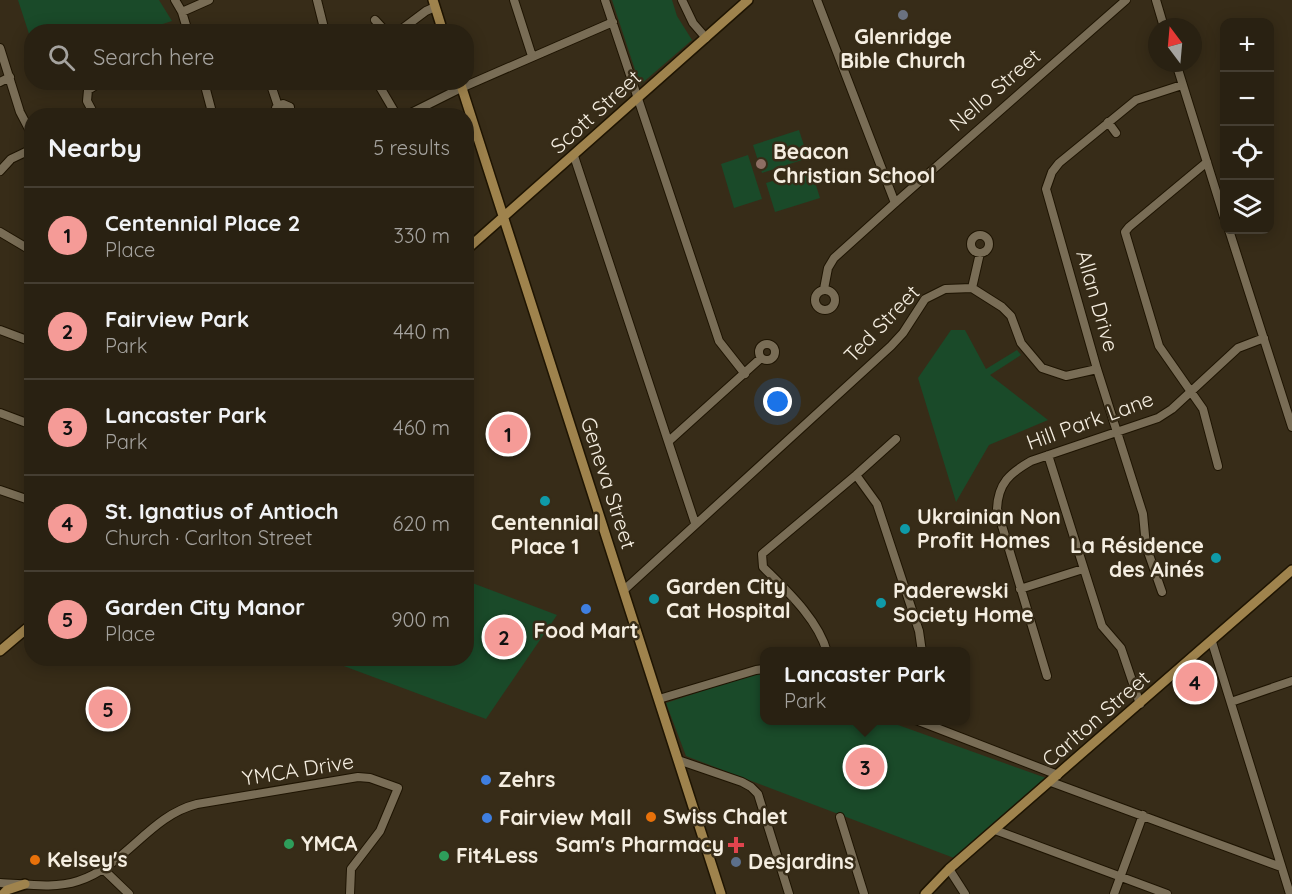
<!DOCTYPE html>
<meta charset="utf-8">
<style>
body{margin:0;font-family:Quicksand,sans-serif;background:#31291b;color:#f1f3f6}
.controls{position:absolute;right:18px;top:18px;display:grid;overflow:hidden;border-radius:12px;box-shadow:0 3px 15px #0003}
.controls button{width:54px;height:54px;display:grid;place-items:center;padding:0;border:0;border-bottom:2px solid #453e32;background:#292112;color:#f1f3f6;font:30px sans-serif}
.compass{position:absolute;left:1148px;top:18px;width:54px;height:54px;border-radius:50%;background:#292112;box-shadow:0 3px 15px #0003;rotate:344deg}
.you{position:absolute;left:778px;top:402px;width:21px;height:21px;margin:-15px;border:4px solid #fff;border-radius:50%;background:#1a73e8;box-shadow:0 0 0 9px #1a73e833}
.badge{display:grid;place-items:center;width:39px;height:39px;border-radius:50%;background:#f59b97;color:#111;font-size:20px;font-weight:700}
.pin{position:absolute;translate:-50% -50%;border:3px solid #fff;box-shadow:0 2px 6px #0006}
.popup{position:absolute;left:760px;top:647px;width:210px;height:78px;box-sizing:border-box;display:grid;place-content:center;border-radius:12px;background:#292112;filter:drop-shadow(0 2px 4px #0005);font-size:20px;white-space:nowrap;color:#a5a39f}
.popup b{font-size:22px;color:#f1f3f6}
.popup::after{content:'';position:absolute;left:50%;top:100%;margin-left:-12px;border:12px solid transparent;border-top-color:#292112}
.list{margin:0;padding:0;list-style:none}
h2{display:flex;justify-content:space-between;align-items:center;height:78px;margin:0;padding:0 24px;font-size:26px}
h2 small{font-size:20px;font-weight:400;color:#a5a39f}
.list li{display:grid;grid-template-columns:39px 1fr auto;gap:18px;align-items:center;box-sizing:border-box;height:96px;padding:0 24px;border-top:2px solid #453e32}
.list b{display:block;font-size:22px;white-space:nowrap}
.list p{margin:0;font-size:20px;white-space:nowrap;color:#a5a39f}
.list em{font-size:20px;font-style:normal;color:#a5a39f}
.icon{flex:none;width:33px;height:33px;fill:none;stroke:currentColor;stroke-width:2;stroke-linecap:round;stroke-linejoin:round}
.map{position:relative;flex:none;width:1292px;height:894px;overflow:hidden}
.search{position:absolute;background:#292112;box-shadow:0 3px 15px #0003;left:24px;top:24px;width:450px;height:66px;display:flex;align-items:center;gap:15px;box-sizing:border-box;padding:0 21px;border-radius:24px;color:#a5a39f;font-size:22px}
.panel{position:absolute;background:#292112;box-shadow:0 3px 15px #0003;left:24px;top:108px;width:450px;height:558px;border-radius:24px}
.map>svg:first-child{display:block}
.green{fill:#1a4a29}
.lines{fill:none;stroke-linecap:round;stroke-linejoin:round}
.minor-casing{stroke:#1e1402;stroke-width:10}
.major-casing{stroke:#1e1402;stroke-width:12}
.minor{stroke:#796d56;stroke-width:8}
.major{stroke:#9f834d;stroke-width:9}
.worship-dot{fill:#6b7280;stroke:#372c18;stroke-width:2}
.education-dot{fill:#8d6e63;stroke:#372c18;stroke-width:2}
.culture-dot{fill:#0f9aa8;stroke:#372c18;stroke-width:2}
.shop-dot{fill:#3f7fe0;stroke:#372c18;stroke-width:2}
.food-dot{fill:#e8710a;stroke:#372c18;stroke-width:2}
.leisure-dot{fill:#2e9e5b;stroke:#372c18;stroke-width:2}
.health-dot{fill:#e0444e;stroke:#372c18;stroke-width:2}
.service-dot{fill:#5c6f8a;stroke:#372c18;stroke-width:2}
.labels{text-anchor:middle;stroke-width:5;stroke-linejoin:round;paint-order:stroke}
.poi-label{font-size:21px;font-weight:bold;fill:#f5eee1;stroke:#372c18;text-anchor:start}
.street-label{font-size:21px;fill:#f5eee1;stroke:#372c18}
</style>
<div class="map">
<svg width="1292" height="894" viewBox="0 0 1292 894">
<rect width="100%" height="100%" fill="#372c18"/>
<path class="green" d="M18 0H159L172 21 141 31 32 32 31 40Z
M612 0H672L677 16 692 40 640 85Z
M799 130 808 158 762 173 753 145Z
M748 155 762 199 734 208 721 164Z
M811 169 820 198 775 212 766 183Z
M951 330H965L986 369 1017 350 1021 355 990 375 1048 420 989 445 956 502 918 378Z
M467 581 557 615 486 719 325 659 466 658Z
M757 673 764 676V720L887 721 1046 778 954 858 686 756 666 703Z"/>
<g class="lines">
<defs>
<path id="minor" d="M175 0 182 12 188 32
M317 0 325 32
M514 0 532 56
M605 0 719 341 745 374
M682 0 693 23 706 38
M817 0 895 203
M1156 0 1164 27
M182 12 209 0
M375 20 386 32
M398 32 426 11 435 7
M0 48 20 112 32 135
M1176 63 1224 217
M0 82 10 77
M204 82 213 116
M270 82 278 106
M377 82 397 116
M95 116 87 101 88 90 101 82
M276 116V108L283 104 290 107V116
M405 116 461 88 613 22
M1108 122 1116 133
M574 156 695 523
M1207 162 1129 227 1125 232 1159 346 1203 409 1218 466
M0 171 11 159 32 149
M1229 230 1292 427
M0 232 32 251
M971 244a9 9 0 1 1 18 0a9 9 0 1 1-18 0Z
M972 288 980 253
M824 289 828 268 834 258 895 203 1126 0
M815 300a10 10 0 1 1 20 0a10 10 0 1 1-20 0Z
M0 330 32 342
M759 352a8 8 0 1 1 16 0a8 8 0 1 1-16 0Z
M0 413 32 425
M669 441 761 358
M1048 455 1102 626 1121 648 1140 704
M856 475 877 504 919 631 922 652
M0 490 32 501
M1020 589 1083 569
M624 590 891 346 903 333 925 299 945 289 972 288 1002 307 1011 316 1021 343 1042 368 1066 376 1097 369
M1162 592 1146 546 1143 514 1097 369 1046 189 1052 172 1059 163 1136 100 1182 85
M1212 642 1290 894
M827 652C818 619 786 590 763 567L762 554 856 475 896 439
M1047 676 997 509C998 483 1010 473 1031 461L1158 418 1172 409 1238 348 1264 338
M659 699 756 670 764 669
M1231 702 1292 681
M916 720 1058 775
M678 760 742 782 751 787 758 794 789 894
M1051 782 1281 867
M840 817 864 894
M995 830 1167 894
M949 869 965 894
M104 870 129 894
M0 883C25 884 54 889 78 881 127 865 149 816 197 804L358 777 370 778 398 788 380 831 351 869 350 894
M1114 894 1143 815"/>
<path id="major" d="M433 0 443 32
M460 82 721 894
M466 250 748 0
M0 651 32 624
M3 894 7 890 25 884
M925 894 949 869 1292 570"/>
</defs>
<use href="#minor" class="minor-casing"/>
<use href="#major" class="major-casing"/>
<use href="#minor" class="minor"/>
<use href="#major" class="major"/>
</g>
<circle class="worship-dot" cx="903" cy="15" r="6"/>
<circle class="education-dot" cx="761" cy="164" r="6"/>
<g class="culture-dot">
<circle cx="545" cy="501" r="6"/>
<circle cx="905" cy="529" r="6"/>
<circle cx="1216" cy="558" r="6"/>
<circle cx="654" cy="599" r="6"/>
<circle cx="881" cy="603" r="6"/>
</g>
<g class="shop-dot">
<circle cx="586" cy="609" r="6"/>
<circle cx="486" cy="780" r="6"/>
<circle cx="487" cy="818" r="6"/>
</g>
<g class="food-dot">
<circle cx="651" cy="817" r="6"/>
<circle cx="35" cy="860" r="6"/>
</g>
<g class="leisure-dot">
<circle cx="289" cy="844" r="6"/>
<circle cx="444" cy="856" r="6"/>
</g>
<path class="health-dot" d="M733 836h6v6h6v6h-6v6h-6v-6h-6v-6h6z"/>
<circle class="service-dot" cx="736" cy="862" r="6"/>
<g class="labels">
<g class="poi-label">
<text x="903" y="44" text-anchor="middle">Glenridge<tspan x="903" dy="24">Bible Church</tspan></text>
<text x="773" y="159">Beacon<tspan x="773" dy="24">Christian School</tspan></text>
<text x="917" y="524">Ukrainian Non<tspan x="917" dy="24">Profit Homes</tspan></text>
<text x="545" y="530" text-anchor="middle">Centennial<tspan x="545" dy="24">Place 1</tspan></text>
<text x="1204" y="553" text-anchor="end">La Résidence<tspan x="1204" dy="24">des Ainés</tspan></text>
<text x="666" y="594">Garden City<tspan x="666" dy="24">Cat Hospital</tspan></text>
<text x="893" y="598">Paderewski<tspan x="893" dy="24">Society Home</tspan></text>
<text x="586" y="638" text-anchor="middle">Food Mart</text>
<text x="498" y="787">Zehrs</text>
<text x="663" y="824">Swiss Chalet</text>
<text x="499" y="825">Fairview Mall</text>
<text x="301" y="851">YMCA</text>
<text x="724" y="852" text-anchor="end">Sam's Pharmacy</text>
<text x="456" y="863">Fit4Less</text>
<text x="47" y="867">Kelsey's</text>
<text x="748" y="869">Desjardins</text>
</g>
<g class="street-label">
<text transform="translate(995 90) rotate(-41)" y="7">Nello Street</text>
<text transform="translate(596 112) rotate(-42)" y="7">Scott Street</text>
<text transform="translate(1097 301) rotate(74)" y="7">Allan Drive</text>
<text transform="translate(882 324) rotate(-46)" y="7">Ted Street</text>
<text transform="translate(1090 421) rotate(-20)" y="7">Hill Park Lane</text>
<text transform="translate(608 483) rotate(72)" y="7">Geneva Street</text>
<text transform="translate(1096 719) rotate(-41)" y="7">Carlton Street</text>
<text transform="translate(298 770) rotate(-9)" y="7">YMCA Drive</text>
</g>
</g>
</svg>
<div class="controls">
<button>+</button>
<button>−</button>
<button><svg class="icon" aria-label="locate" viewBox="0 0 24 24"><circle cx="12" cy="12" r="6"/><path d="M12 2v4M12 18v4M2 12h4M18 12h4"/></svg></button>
<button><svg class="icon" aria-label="layers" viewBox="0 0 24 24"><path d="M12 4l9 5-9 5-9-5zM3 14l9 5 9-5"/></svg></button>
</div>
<svg class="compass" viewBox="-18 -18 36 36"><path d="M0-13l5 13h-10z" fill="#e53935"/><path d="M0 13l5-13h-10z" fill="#a5a39f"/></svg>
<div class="you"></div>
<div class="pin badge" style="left:508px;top:434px">1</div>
<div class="pin badge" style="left:504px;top:637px">2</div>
<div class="pin badge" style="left:865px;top:767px">3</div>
<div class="popup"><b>Lancaster Park</b>Park</div>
<div class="pin badge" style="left:1195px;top:682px">4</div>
<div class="pin badge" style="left:108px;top:709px">5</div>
<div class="search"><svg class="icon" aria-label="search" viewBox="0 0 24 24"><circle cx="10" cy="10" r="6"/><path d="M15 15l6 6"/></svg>Search here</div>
<section class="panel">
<h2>Nearby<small>5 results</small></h2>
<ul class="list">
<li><span class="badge">1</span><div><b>Centennial Place 2</b><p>Place</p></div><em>330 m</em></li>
<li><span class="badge">2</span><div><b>Fairview Park</b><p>Park</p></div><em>440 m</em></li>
<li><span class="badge">3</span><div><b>Lancaster Park</b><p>Park</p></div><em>460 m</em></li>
<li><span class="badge">4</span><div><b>St. Ignatius of Antioch</b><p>Church · Carlton Street</p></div><em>620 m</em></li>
<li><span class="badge">5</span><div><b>Garden City Manor</b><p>Place</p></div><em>900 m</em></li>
</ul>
</section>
</div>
